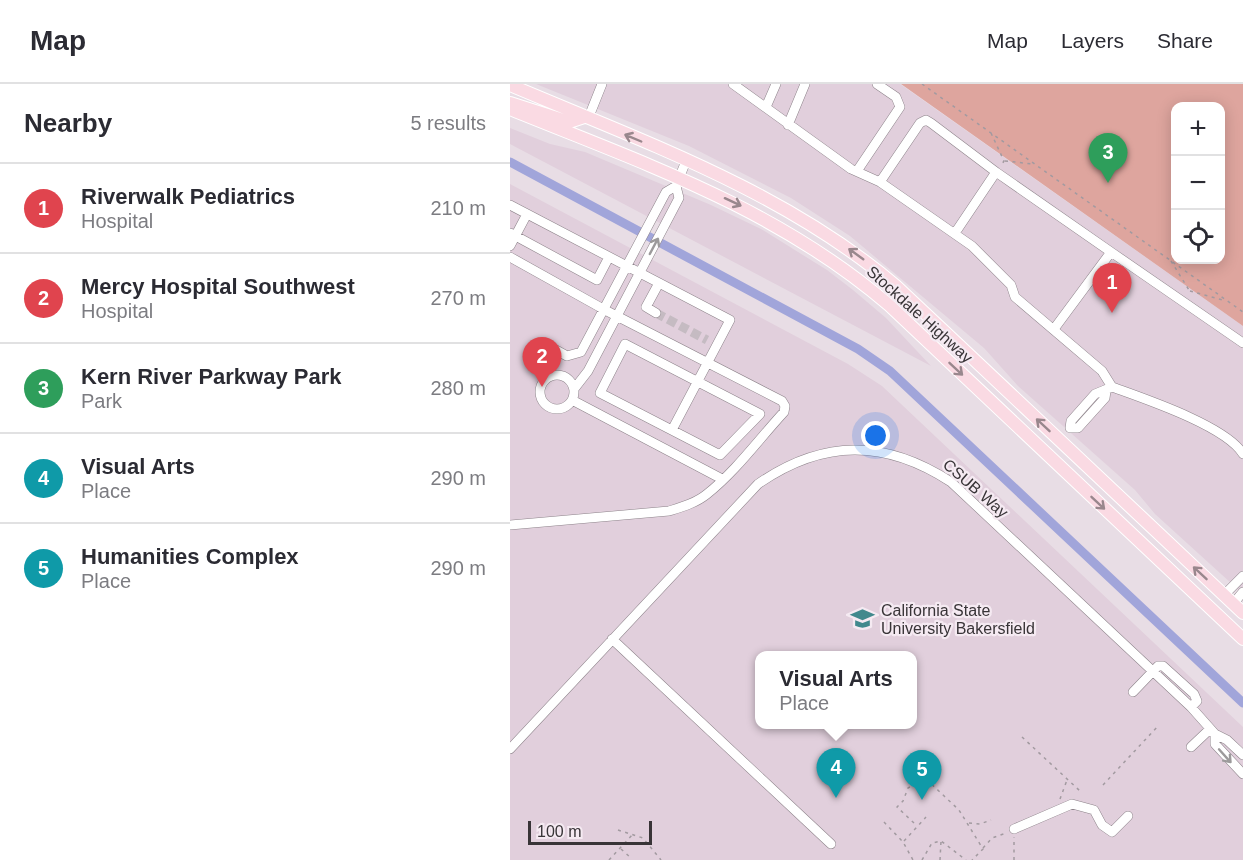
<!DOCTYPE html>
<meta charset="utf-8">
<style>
body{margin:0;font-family:Helvetica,sans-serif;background:#f7f7f7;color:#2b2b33}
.controls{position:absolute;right:18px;top:18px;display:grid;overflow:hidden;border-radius:12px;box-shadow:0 3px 15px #0003}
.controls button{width:54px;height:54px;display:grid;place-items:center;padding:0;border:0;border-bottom:2px solid #e1e1e2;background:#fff;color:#2b2b33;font:30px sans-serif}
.scale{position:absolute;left:18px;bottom:15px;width:124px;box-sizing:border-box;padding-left:6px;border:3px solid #383437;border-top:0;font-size:16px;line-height:21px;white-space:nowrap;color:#383437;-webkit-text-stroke:4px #f5eaf2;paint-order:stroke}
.you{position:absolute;left:366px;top:352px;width:21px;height:21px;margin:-15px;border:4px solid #fff;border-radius:50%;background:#1a73e8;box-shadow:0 0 0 9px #1a73e833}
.badge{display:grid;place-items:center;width:39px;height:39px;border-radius:50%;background:#7c3aed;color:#fff;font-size:20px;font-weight:700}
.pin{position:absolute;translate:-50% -50px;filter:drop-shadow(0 2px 3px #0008)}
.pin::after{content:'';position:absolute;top:32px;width:21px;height:18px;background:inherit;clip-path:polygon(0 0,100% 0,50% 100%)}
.popup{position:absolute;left:245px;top:567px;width:162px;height:78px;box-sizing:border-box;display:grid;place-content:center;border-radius:12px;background:#fff;filter:drop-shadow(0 2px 4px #0005);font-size:20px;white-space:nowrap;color:#7c7c81}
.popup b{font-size:22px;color:#2b2b33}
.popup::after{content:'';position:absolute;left:50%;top:100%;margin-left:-12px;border:12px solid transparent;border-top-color:#fff}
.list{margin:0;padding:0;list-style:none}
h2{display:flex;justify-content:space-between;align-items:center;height:78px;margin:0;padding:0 24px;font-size:26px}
h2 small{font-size:20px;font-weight:400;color:#7c7c81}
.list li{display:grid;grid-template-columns:39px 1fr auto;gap:18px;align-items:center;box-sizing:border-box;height:90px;padding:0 24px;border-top:2px solid #e1e1e2}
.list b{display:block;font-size:22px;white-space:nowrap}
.list p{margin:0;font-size:20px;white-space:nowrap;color:#7c7c81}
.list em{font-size:20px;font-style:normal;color:#7c7c81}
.icon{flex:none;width:33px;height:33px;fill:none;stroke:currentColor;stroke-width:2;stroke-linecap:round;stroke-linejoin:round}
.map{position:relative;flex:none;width:733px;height:776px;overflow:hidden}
header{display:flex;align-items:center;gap:36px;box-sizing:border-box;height:84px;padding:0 30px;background:#fff;border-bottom:2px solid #e1e1e2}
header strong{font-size:28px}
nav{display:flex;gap:33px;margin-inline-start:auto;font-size:21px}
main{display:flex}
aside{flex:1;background:#fff}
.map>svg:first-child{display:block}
.built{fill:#e1cfdc;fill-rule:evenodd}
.green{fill:#dea59e;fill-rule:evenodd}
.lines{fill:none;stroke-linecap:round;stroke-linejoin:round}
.canal{stroke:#a1a5da;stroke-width:9}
.minor-tunnel{stroke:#c5bbc2;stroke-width:9;stroke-dasharray:9 4.5;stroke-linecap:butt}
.minor-casing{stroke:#8d838a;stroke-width:10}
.major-casing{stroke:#fff;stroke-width:14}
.path{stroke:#a29aa0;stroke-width:1.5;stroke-dasharray:3 4.5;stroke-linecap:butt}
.minor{stroke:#fff;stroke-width:9}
.major{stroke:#fadae3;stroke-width:12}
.oneway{stroke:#99878d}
.oneway2{stroke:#9c9a9b}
.labels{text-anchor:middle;stroke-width:4.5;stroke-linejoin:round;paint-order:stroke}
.street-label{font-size:16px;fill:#383437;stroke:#f5eaf2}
.poi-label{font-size:16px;fill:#383437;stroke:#f5eaf2;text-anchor:start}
</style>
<header>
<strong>Map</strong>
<nav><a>Map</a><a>Layers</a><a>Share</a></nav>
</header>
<main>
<aside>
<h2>Nearby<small>5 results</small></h2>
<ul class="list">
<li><span class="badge" style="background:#e0444e">1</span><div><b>Riverwalk Pediatrics</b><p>Hospital</p></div><em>210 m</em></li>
<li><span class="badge" style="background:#e0444e">2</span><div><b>Mercy Hospital Southwest</b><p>Hospital</p></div><em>270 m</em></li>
<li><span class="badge" style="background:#2e9e5b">3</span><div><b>Kern River Parkway Park</b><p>Park</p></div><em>280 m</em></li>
<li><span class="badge" style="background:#0f9aa8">4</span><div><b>Visual Arts</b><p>Place</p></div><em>290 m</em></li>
<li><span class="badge" style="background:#0f9aa8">5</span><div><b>Humanities Complex</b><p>Place</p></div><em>290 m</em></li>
</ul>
</aside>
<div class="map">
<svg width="733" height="776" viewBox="0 0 733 776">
<rect width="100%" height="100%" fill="#e8dde5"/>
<path class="built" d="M26 0H390L733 242V510L645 430 625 406 508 302 474 264 340 152 281 114 179 62Z
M0 44 40 60 75 68 201 121 251 145 317 186 343 206 376 234 421 282 0 60Z
M0 100 338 280 372 302 733 643V776H0ZM250 572H403V640H250Z"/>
<path class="green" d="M391 0H733V242ZM666 22H710V176H666Z"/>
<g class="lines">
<path class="canal" d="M0 78 348 265 380 287 733 619"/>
<path class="minor-tunnel" d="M146 229 197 256"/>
<defs>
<path id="minor" d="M223 0 341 85 370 98 462 162 501 201 505 213 592 287 602 303
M256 23 266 0
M78 35 92 0
M278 41 295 0
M347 87 390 23 386 13 367 0
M486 88 601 168
M370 98 410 39 416 36 421 39 486 88 445 149
M0 121 220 236 162 346
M0 149 87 196 99 173
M0 162 17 130
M0 173 95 226 272 317 275 322 274 328C249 355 226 387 197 410 186 419 172 423 159 427L0 441
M146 229 136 223 149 199
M544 245 601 168 733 259
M115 260 250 330 210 371 90 309Z
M46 266 57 272 71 268 156 108 166 102 176 77
M30 308a17 17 0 1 1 34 0a17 17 0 1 1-34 0Z
M64 305 78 287 169 114 166 102
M596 307 595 314 568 344H560L561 337 585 310 602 303C635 315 716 342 733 370
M62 316 212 395
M714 511 733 492
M723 520 733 508
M102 555 321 760
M623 608 648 582H653L684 610 687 617 681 623
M705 650V660L733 690
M681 663 700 645
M0 665 248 400C313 355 375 355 441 398L681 623 705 650 717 656 733 671
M504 745 562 720 584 726 592 741 602 748 618 732"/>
<path id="major" d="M0 1C134 58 274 107 386 202L733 529
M0 19 59 38 74 33
M0 25C135 80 266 124 379 221L733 555"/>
</defs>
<use href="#minor" class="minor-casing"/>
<use href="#major" class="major-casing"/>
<path class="path" d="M412 0 733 228
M481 49 494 77 492 80
M495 77 523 80
M661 177 679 206 678 209
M680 207 716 217
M512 653 570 707
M593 701 648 642
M550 715 557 696
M374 738 393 758 403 776
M404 739 387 723 393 717 398 704 415 694 449 726 473 765 462 776
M459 739 470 740 481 736
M108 746 133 754 151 776
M394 757 416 733
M473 764 482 754 496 749
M111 765 122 775
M99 776 123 750
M412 776 422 759 431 757 456 776
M430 776 431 757
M504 776V753"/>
<use href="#minor" class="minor"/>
<use href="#major" class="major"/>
</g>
<defs><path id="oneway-shaft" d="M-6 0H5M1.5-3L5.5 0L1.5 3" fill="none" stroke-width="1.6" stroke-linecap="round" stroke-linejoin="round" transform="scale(1.5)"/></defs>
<g class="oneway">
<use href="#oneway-shaft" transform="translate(123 54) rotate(-157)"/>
<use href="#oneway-shaft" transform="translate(223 118) rotate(25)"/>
<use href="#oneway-shaft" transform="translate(346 170) rotate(-144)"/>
<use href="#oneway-shaft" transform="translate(446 285) rotate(43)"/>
<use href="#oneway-shaft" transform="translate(533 341) rotate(-137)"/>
<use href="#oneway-shaft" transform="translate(588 419) rotate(43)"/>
<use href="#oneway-shaft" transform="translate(690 489) rotate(-137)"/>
</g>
<g class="oneway2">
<use href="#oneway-shaft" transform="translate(144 162) rotate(-62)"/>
<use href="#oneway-shaft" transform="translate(715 672) rotate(48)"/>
</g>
<defs>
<symbol id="university-bare" viewBox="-9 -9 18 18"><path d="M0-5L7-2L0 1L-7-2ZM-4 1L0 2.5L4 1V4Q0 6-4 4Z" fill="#41898d" stroke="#f5eaf2" stroke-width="2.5" paint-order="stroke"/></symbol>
</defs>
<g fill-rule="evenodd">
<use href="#university-bare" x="336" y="518" width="33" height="33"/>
</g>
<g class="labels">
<g class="street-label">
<text transform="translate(410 230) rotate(42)" y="6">Stockdale Highway</text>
<text transform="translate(466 404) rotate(41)" y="6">CSUB Way</text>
</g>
<g class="poi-label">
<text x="371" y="532">California State<tspan x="371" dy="18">University Bakersfield</tspan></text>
</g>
</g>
</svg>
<div class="controls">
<button>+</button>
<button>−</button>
<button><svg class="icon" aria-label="locate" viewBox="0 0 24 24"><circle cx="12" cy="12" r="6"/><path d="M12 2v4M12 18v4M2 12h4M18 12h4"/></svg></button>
</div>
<div class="scale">100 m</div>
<div class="you"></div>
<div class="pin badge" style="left:602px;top:229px;background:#e0444e">1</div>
<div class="pin badge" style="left:32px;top:303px;background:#e0444e">2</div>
<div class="pin badge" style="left:598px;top:99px;background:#2e9e5b">3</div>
<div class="pin badge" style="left:326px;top:714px;background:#0f9aa8">4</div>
<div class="popup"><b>Visual Arts</b>Place</div>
<div class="pin badge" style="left:412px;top:716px;background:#0f9aa8">5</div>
</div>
</main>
